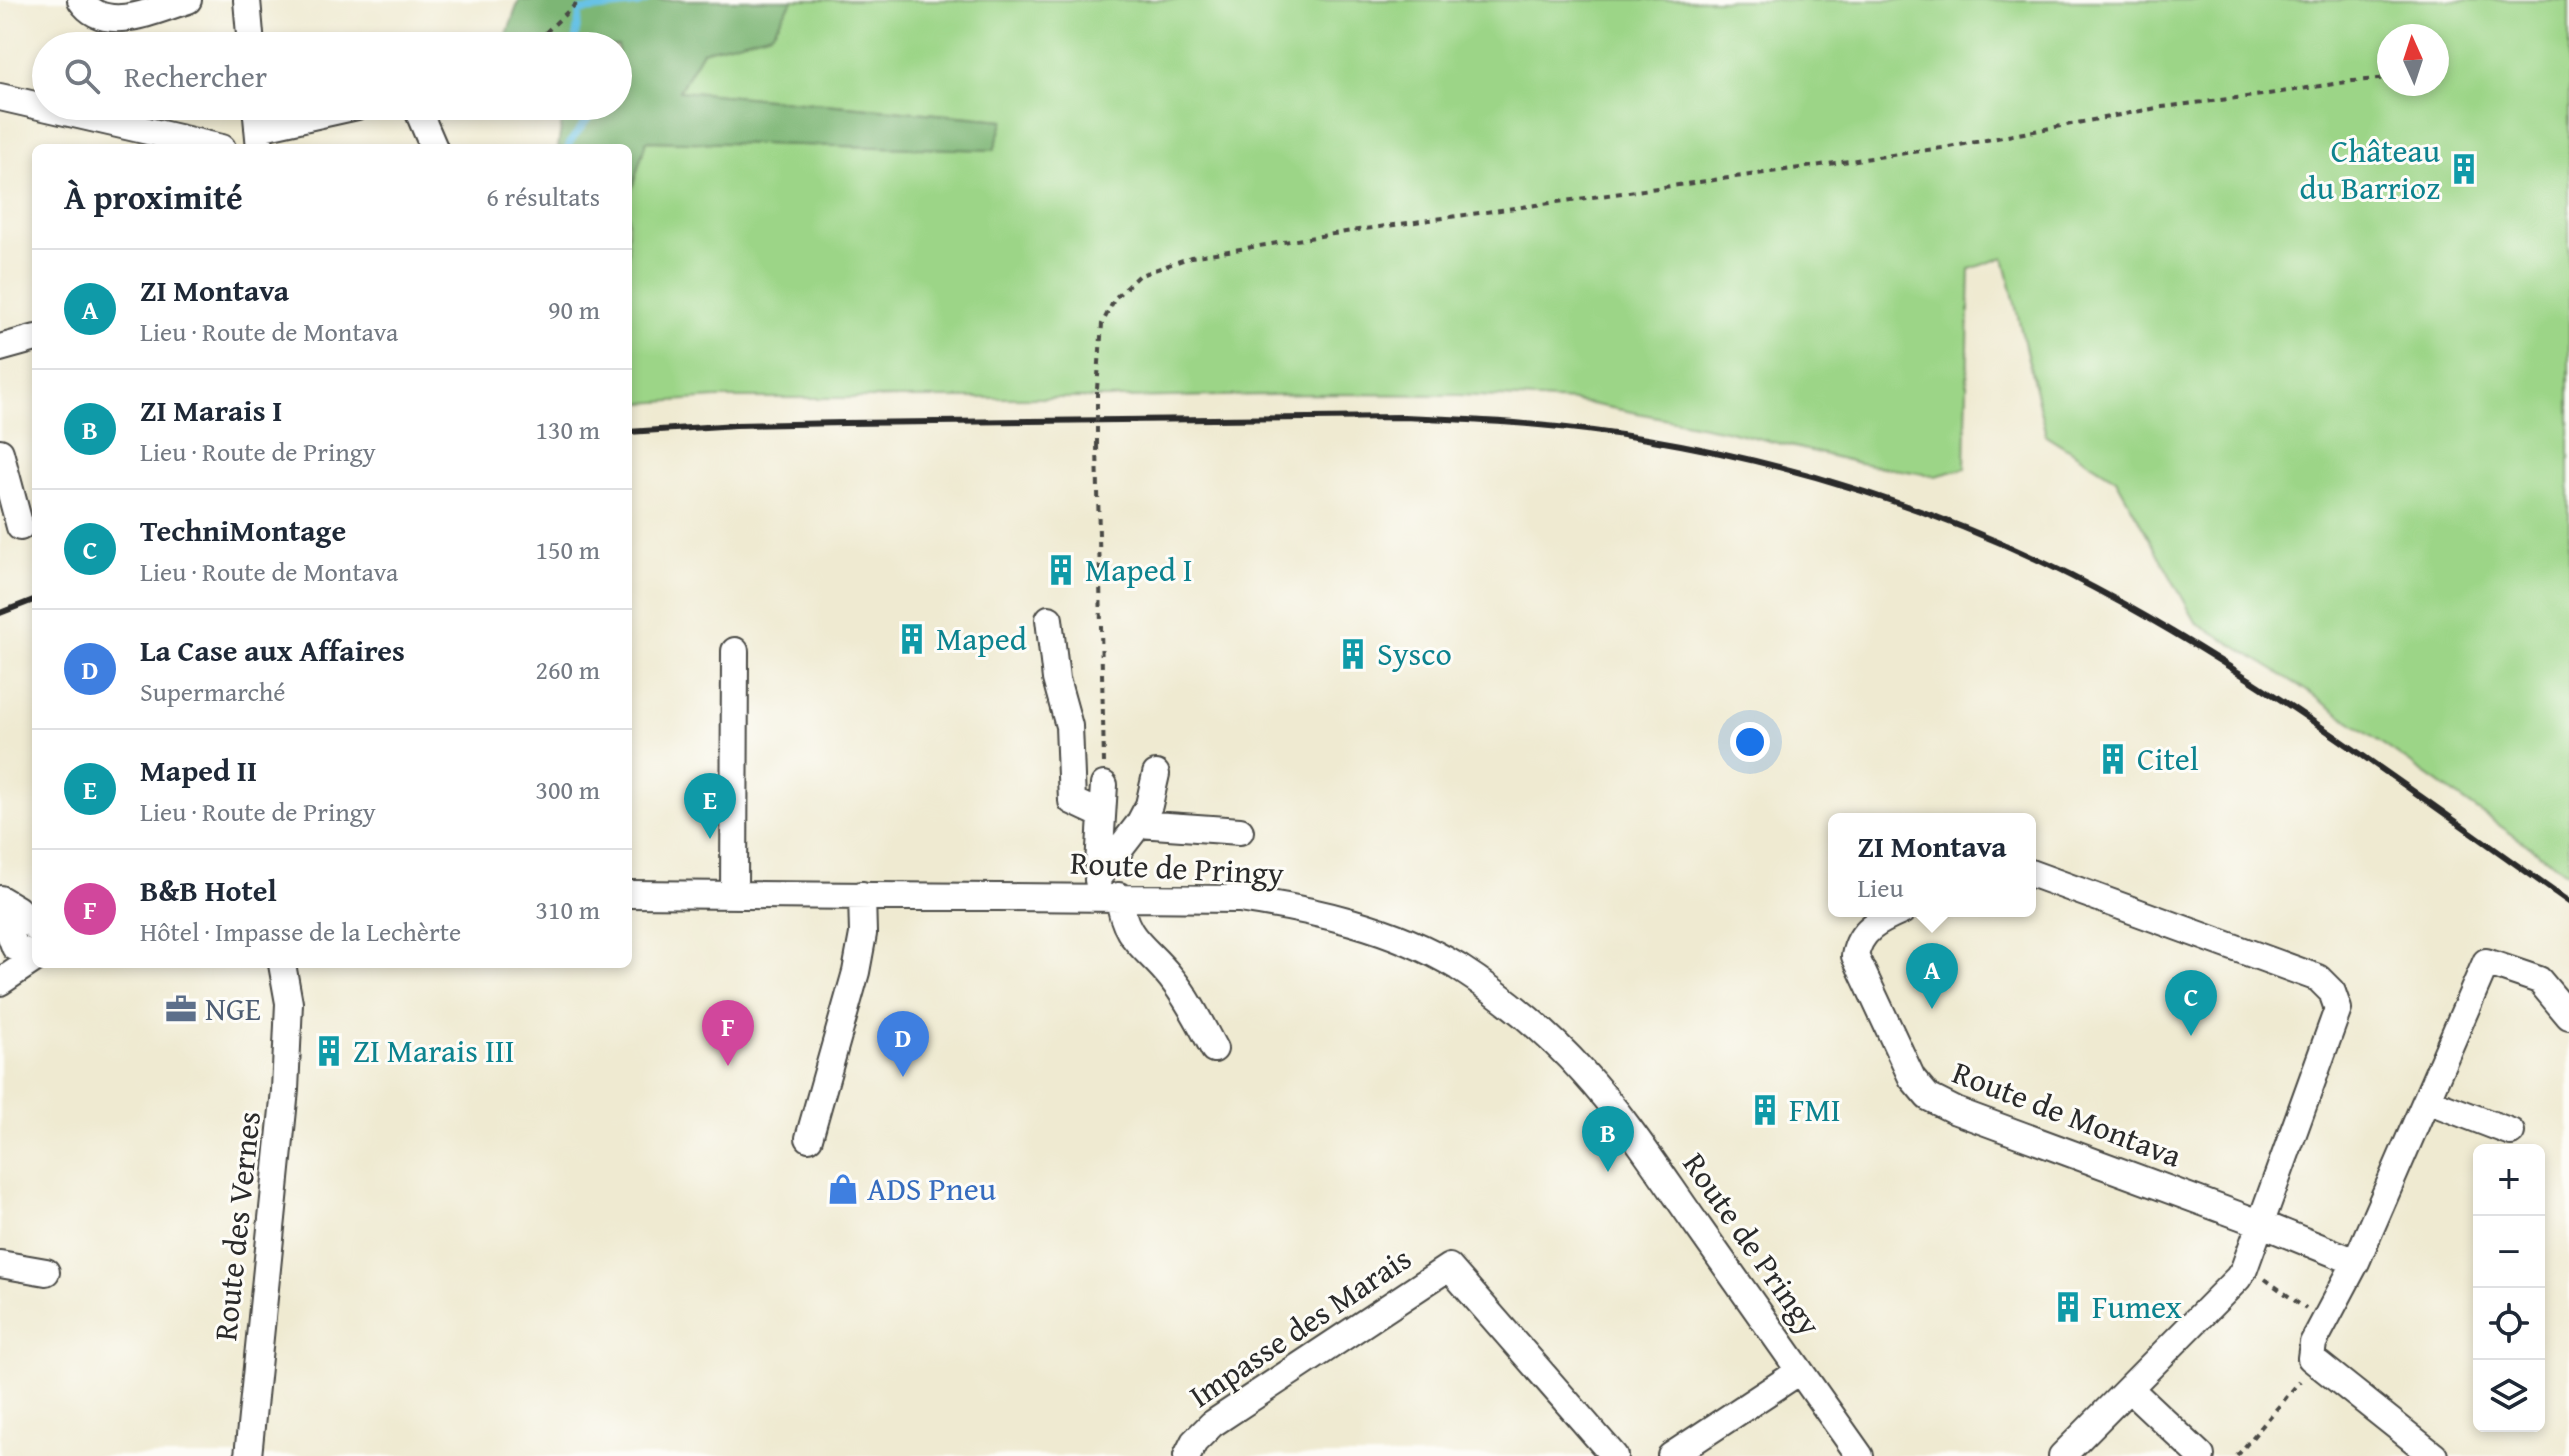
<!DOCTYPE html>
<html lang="fr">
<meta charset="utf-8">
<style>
body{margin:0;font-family:"Gentium Book Plus",serif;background:#f6f6f7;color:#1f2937}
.controls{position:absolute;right:24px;bottom:24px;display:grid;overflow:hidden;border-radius:12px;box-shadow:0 4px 12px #0003}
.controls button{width:72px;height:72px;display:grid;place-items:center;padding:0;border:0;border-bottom:2px solid #e0e1e3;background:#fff;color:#1f2937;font:40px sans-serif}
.compass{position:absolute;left:2377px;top:24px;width:72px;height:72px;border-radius:50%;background:#fff;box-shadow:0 4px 12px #0003;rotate:357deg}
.you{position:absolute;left:1750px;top:742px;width:28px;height:28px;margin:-20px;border:6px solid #fff;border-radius:50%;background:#1a73e8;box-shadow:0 0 0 12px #1a73e833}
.badge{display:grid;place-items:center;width:52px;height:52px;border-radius:50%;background:#0f766e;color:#fff;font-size:26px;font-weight:700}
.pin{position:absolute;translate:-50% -66px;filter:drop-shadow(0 2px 4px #0008)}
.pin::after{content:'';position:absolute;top:42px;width:28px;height:24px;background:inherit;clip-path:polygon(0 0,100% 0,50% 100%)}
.popup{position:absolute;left:1828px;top:813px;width:208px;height:104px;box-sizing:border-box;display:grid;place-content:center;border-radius:12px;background:#fff;filter:drop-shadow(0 2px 6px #0005);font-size:26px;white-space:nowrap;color:#747a83}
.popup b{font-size:30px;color:#1f2937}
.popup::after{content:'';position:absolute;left:50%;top:100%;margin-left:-16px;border:16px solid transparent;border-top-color:#fff}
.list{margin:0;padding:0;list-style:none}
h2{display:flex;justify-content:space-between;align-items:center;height:104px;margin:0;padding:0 32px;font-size:34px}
h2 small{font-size:26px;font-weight:400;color:#747a83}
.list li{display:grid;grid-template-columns:52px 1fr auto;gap:24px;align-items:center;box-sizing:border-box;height:120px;padding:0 32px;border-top:2px solid #e0e1e3}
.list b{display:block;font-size:30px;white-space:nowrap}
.list p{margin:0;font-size:26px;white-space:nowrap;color:#747a83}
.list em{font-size:26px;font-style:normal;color:#747a83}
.icon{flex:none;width:44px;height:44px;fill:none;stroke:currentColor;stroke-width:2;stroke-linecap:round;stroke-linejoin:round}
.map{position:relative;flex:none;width:2569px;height:1456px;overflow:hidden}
.search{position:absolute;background:#fff;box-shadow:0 4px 12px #0003;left:32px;top:32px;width:600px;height:88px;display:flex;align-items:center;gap:20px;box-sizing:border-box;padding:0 28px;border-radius:44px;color:#747a83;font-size:30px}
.panel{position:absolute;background:#fff;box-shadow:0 4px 12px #0003;left:32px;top:144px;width:600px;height:824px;border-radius:12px}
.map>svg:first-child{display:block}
.green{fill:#9cd587;stroke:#648059;stroke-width:2;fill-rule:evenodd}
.forest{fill:#7db674;stroke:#547050;stroke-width:2}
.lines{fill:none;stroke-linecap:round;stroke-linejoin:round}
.stream{stroke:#68c2e6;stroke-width:7}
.minor-casing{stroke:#484844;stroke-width:30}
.path{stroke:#484844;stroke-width:4;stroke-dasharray:6 6;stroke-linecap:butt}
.minor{stroke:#fff;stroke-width:26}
.rail{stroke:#2b2b2b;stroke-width:6}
.path-bridge{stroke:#484844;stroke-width:4;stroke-dasharray:6 6;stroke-linecap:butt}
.labels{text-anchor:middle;stroke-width:6;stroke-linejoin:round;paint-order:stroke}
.culture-label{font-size:32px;fill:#0d838f;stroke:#fdfcf7;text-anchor:start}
.street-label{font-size:32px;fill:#2b2b2b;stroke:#fdfcf7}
.service-label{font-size:32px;fill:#4e5e75;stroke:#fdfcf7;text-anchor:start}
.shop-label{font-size:32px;fill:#366cbe;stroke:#fdfcf7;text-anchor:start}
</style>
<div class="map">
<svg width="2569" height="1456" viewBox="0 0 2569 1456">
<rect width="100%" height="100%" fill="#fdfcf7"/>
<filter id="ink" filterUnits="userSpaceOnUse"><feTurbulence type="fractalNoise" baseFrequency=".0125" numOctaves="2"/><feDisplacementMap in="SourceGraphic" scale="16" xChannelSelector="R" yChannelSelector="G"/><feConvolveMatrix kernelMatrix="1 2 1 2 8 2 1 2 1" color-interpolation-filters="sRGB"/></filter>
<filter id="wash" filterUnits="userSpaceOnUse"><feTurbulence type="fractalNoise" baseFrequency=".006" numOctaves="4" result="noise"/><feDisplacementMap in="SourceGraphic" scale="32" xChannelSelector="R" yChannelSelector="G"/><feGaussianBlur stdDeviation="1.8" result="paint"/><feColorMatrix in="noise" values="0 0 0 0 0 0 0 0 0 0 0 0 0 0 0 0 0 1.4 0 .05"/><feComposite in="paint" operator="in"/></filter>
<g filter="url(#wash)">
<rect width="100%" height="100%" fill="#efead1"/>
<path class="green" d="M793 0H2569V874L2298 685 2196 622 2116 479 2046 435 2004 257 1970 269 1965 468 1936 476 1859 463 1725 430 1575 401 1458 395 1317 394 1121 398H716L628 404V201L646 141 994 150 1004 120 679 91 702 51 771 33ZM2389 36H2437V84H2389Z"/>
<path class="forest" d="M519 0H793L772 33 702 51 679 91 1004 120 994 150 646 141 628 201V148H558L562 120 545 106H618V46H503Z"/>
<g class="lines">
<path class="stream" d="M574 46 580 11 639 4 648 0
M568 148 570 142 594 111 593 106"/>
</g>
</g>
<g filter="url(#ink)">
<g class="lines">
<defs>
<path id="minor" d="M81 0C105 36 156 9 188 0
M247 0 251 46
M0 97 222 148
M256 106 260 148
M416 106 434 148
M258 128 357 106
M0 348 36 338
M0 452 20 527
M1049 619 1056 679 1069 726 1072 801 1102 815
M1139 824 1240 831
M2030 873 2318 978 2332 992 2338 1009 2244 1269 2238 1278 2062 1456
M1099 876 1139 824 1149 805 1156 774
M1098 880 1104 785
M628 894 1239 899C1314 910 1392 927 1458 967 1503 996 1547 1032 1583 1072 1626 1119 1662 1176 1699 1228 1753 1304 1806 1380 1860 1456
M734 895 735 651
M1119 896C1124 942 1147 946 1172 979 1189 1000 1201 1025 1214 1049
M0 899 17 909 36 928
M0 908 15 947 36 957
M1902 911C1879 921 1860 929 1855 956L1912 1078 1928 1097 1956 1111 2262 1224 2356 1262 2313 1343 2311 1358 2434 1456
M0 982 36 958
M2427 1100 2511 1132
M809 1138 856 972 863 934 862 895
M2356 1262 2486 962 2539 980 2569 1016
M0 1264 46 1272
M2130 1389 2201 1456
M248 1456 285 1090 289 1003 282 964
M1187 1456 1194 1442 1212 1424 1449 1267 1614 1456
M1671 1456 1800 1371"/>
</defs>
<use href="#minor" class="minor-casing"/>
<path class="path" d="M526 46 543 35 580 0
M1097 389 1102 324 1115 298 1138 276 1191 257 1358 230 1949 147 2162 107 2262 95 2353 81 2389 78
M1097 445 1104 763
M2265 1279 2306 1309
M2237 1456 2300 1381"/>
<use href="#minor" class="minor"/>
<path class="rail" d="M628 432 736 425 844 423 1403 417C1485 420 1566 425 1647 439 1792 463 1940 510 2071 576 2248 666 2407 788 2569 902
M0 613 36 599"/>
<path class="path-bridge" d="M1097 445V389"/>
</g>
</g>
<defs>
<symbol id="building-bare" viewBox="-9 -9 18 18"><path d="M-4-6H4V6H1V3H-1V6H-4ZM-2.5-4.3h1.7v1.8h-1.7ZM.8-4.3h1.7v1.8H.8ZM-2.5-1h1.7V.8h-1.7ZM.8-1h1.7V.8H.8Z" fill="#0f9aa8" stroke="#fdfcf7" stroke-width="2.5" paint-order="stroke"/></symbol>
<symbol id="office-bare" viewBox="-9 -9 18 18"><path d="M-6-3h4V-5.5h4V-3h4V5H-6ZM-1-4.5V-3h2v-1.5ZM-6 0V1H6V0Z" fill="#5c6f8a" stroke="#fdfcf7" stroke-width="2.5" paint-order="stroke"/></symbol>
<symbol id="shop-bare" viewBox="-9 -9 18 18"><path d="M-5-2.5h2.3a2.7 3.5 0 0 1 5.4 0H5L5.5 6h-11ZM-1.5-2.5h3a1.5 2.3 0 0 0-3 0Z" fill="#3f7fe0" stroke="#fdfcf7" stroke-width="2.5" paint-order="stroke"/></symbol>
</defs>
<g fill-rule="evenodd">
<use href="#building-bare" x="2442" y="147" width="44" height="44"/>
<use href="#building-bare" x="1039" y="548" width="44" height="44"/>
<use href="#building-bare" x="890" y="617" width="44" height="44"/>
<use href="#building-bare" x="1331" y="632" width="44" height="44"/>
<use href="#building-bare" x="2091" y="737" width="44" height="44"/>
<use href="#office-bare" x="159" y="987" width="44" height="44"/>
<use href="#building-bare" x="307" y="1029" width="44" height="44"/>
<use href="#building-bare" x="1743" y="1088" width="44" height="44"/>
<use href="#shop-bare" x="821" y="1167" width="44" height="44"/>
<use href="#building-bare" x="2046" y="1285" width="44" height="44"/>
</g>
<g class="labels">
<g class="culture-label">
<text x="2440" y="162" text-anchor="end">Château<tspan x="2440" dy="37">du Barrioz</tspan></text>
<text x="1085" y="581">Maped I</text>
<text x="936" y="650">Maped</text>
<text x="1377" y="665">Sysco</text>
<text x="2137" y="770">Citel</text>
<text x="353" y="1062">ZI Marais III</text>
<text x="1789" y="1121">FMI</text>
<text x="2092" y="1318">Fumex</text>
</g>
<g class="street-label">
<text transform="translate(1177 868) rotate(3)" y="11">Route de Pringy</text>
<text transform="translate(2067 1114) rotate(21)" y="11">Route de Montava</text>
<text transform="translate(237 1226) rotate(-84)" y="11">Route des Vernes</text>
<text transform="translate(1752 1244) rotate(55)" y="11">Route de Pringy</text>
<text transform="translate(1300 1327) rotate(-34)" y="11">Impasse des Marais</text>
</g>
<g class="service-label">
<text x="205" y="1020">NGE</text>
</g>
<g class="shop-label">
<text x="867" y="1200">ADS Pneu</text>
</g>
</g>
</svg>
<div class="controls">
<button>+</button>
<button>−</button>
<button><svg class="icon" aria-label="locate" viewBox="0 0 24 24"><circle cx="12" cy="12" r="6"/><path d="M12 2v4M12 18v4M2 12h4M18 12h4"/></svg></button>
<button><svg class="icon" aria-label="layers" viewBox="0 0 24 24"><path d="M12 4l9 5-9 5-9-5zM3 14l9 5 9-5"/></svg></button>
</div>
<svg class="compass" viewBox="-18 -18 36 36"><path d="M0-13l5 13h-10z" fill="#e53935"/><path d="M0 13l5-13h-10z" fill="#747a83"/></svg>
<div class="you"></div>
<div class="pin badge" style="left:1932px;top:1009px;background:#0f9aa8">A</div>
<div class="popup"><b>ZI Montava</b>Lieu</div>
<div class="pin badge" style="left:1608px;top:1172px;background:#0f9aa8">B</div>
<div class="pin badge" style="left:2191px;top:1036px;background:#0f9aa8">C</div>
<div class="pin badge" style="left:903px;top:1077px;background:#3f7fe0">D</div>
<div class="pin badge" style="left:710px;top:839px;background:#0f9aa8">E</div>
<div class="pin badge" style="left:728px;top:1066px;background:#d1479c">F</div>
<div class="search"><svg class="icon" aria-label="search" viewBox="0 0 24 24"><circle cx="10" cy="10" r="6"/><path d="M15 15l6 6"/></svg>Rechercher</div>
<section class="panel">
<h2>À proximité<small>6 résultats</small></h2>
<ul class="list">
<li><span class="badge" style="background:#0f9aa8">A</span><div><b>ZI Montava</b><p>Lieu · Route de Montava</p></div><em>90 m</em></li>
<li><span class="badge" style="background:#0f9aa8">B</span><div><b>ZI Marais I</b><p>Lieu · Route de Pringy</p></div><em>130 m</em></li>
<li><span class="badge" style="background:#0f9aa8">C</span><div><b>TechniMontage</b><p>Lieu · Route de Montava</p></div><em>150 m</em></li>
<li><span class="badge" style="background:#3f7fe0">D</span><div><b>La Case aux Affaires</b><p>Supermarché</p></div><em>260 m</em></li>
<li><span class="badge" style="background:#0f9aa8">E</span><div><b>Maped II</b><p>Lieu · Route de Pringy</p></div><em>300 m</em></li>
<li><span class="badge" style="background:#d1479c">F</span><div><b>B&amp;B Hotel</b><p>Hôtel · Impasse de la Lechèrte</p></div><em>310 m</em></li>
</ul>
</section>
</div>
